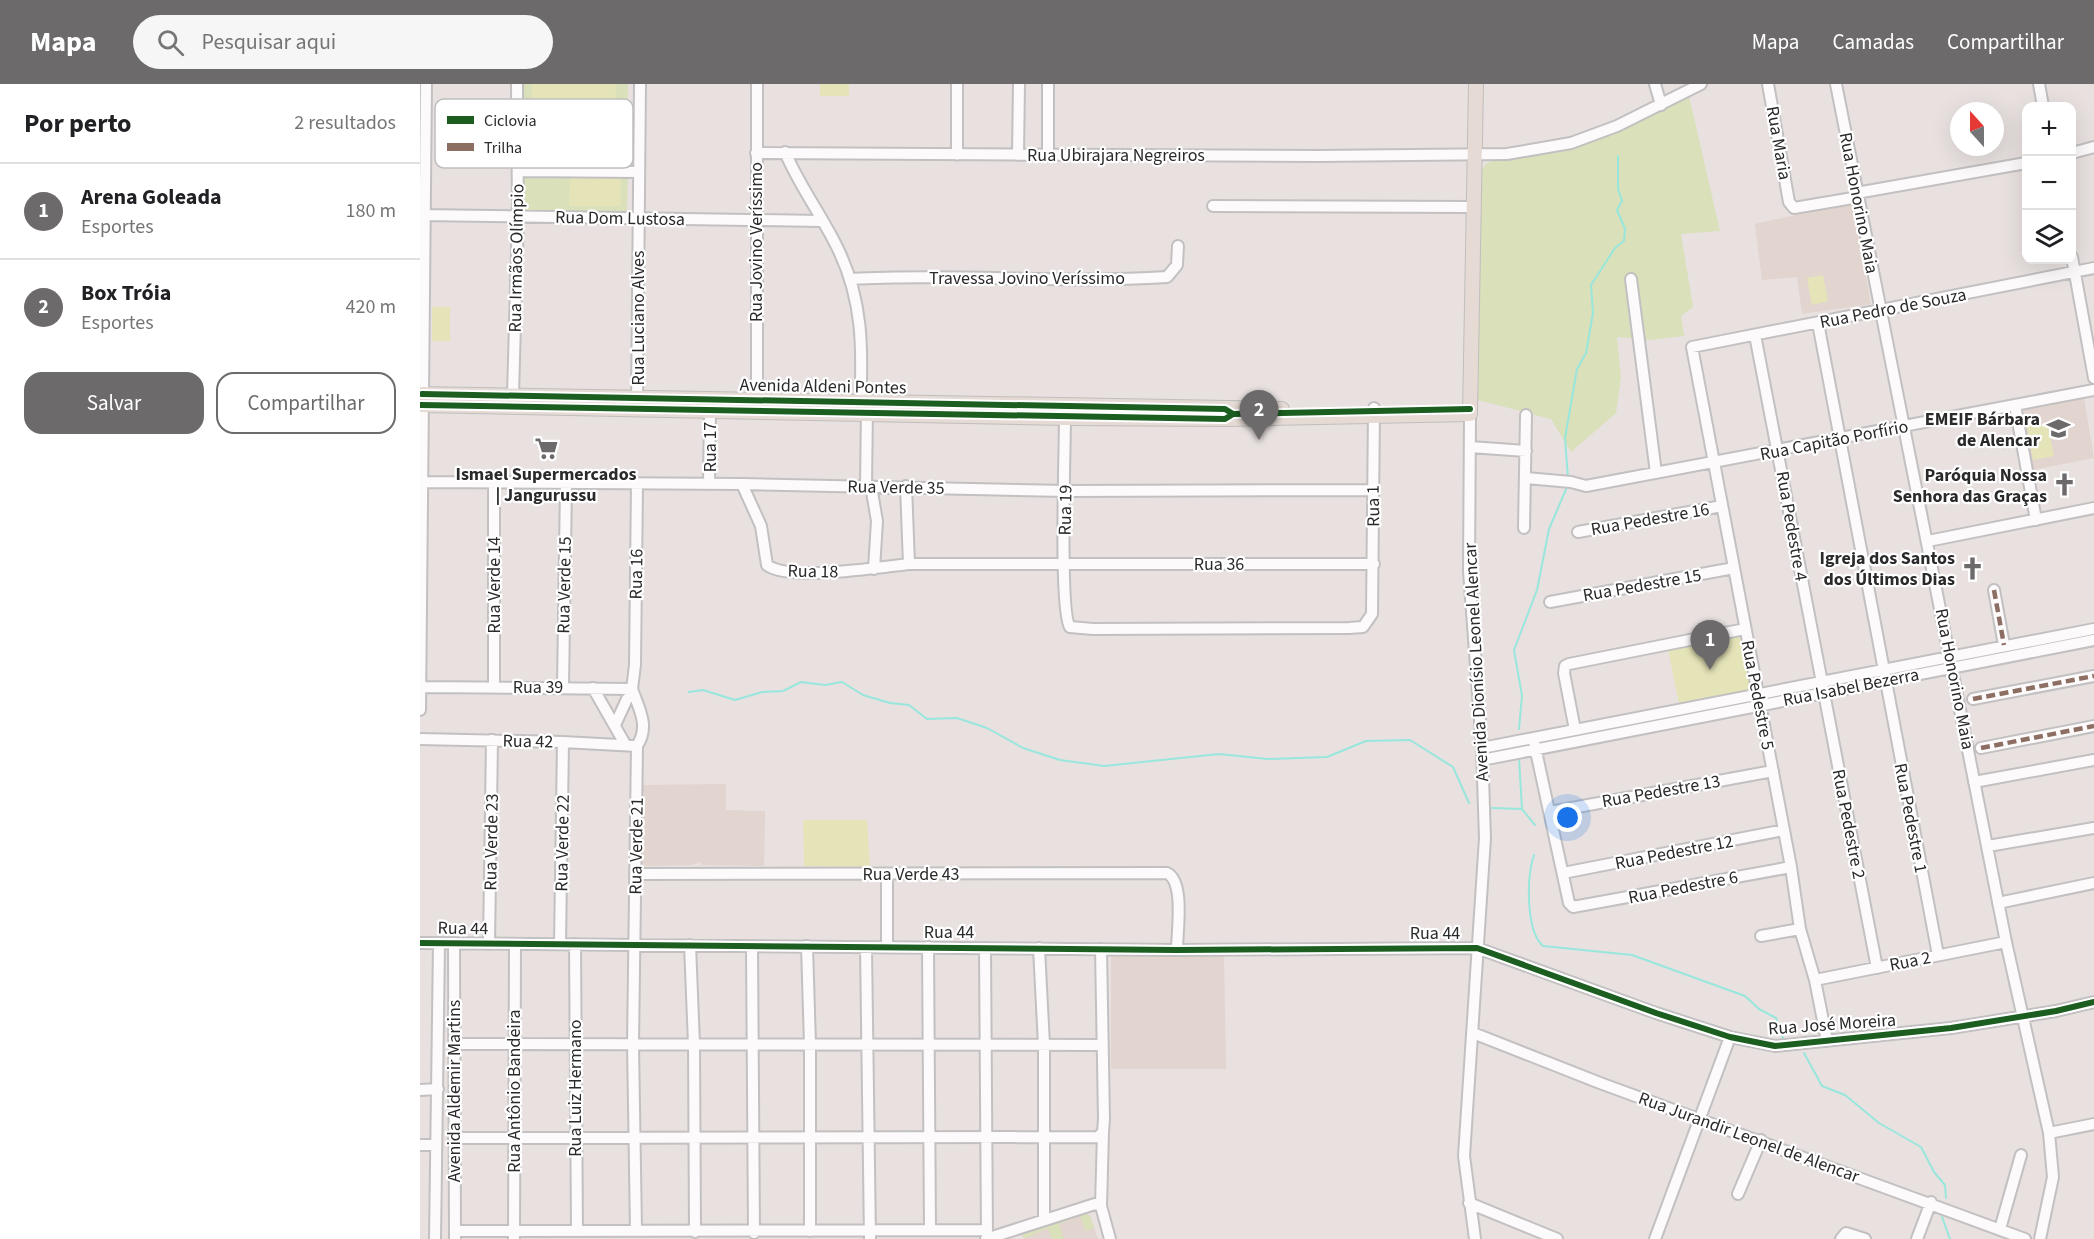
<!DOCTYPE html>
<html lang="pt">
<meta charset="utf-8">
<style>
body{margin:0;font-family:"Source Sans 3",sans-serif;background:#f6f6f6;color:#202124}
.controls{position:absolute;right:18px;top:18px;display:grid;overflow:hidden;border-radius:12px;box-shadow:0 6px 24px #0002}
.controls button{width:54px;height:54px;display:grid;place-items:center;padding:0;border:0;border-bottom:2px solid #e0e0e0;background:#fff;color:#202124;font:30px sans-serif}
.compass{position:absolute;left:1530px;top:18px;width:54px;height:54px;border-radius:50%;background:#fff;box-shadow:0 6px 24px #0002;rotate:339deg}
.you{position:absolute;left:1148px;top:734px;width:21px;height:21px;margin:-15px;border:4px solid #fff;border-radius:50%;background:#1a73e8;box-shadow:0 0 0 9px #1a73e833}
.badge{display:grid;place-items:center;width:39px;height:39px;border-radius:50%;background:#6c6a6a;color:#fff;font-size:20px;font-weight:700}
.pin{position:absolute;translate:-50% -50px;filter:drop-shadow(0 2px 3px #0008)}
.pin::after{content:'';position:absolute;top:32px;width:21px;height:18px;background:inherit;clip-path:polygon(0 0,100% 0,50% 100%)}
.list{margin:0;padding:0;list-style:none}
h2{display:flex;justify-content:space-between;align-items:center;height:78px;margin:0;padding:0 24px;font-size:26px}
h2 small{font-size:20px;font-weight:400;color:#757577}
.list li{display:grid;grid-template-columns:39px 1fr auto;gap:18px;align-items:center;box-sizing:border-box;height:96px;padding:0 24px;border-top:2px solid #e0e0e0}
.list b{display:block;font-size:22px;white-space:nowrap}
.list p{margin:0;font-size:20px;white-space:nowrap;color:#757577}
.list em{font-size:20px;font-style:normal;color:#757577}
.actions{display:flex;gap:12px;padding:18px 24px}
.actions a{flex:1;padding:14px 0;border:2px solid #6c6a6a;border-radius:18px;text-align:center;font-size:21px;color:#6c6a6a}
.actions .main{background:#6c6a6a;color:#fff}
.icon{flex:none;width:33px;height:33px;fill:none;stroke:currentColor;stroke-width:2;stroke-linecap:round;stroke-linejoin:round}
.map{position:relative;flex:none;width:1674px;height:1155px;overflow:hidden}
header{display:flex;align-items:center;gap:36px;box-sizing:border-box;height:84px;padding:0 30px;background:#6c6a6a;color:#fff}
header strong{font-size:28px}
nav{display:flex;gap:33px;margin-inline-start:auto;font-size:21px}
.search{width:420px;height:54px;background:#f6f6f6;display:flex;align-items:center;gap:15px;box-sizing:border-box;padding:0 21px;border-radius:33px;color:#757577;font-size:22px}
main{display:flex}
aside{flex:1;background:#fff}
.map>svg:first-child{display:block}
.education{fill:#e2d4ce}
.green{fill:#d9e0ba}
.pitch{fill:#e5e4b8}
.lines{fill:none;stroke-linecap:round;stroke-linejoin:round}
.stream{stroke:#98e6dc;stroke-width:2}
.minor-casing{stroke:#c2c0c1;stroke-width:14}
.major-casing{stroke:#c0bebd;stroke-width:16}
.minor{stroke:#fcfafa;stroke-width:10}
.major{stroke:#e5dad4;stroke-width:14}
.quiet{stroke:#8d6e63;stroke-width:4.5;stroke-dasharray:9 4.5;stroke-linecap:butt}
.cycleway-casing{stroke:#fff;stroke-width:10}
.cycleway{stroke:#1b5e20;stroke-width:6}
.labels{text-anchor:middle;stroke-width:4.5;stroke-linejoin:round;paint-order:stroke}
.street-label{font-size:18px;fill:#2a2a2a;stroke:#fff}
.poi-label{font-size:18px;font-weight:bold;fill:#2a2a2a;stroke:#fff;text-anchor:end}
.key{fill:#fff;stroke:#bfbfbf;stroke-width:1.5}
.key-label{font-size:16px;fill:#2a2a2a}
</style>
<header>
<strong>Mapa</strong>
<div class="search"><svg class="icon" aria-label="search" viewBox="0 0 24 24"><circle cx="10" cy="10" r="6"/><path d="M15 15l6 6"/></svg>Pesquisar aqui</div>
<nav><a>Mapa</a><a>Camadas</a><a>Compartilhar</a></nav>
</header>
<main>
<aside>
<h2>Por perto<small>2 resultados</small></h2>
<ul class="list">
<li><span class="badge">1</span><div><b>Arena Goleada</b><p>Esportes</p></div><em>180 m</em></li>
<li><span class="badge">2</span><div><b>Box Tróia</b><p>Esportes</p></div><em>420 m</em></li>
</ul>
<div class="actions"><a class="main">Salvar</a><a>Compartilhar</a></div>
</aside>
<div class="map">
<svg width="1674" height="1155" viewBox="0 0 1674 1155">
<rect width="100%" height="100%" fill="#e8e1e0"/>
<path class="education" d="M1432 119 1451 220 1382 230 1377 193 1342 196 1335 140Z
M1664 314 1674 374 1613 386 1602 326Z
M306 700V726L345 727 344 782 282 781 280 778 272 781 225 782 221 778V701Z
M691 871 804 872 806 985H691Z
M665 1128 670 1132 678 1155H604L602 1150Z"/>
<path class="green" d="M102 0H208L206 83 103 80Z
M1269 12 1300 147 1261 150 1273 223 1261 232 1264 252 1231 256 1197 253 1201 293 1196 329 1151 368 1131 335 1054 315 1061 87 1067 79 1073 77 1141 68 1209 43Z
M101 90 208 91 207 129 101 128Z
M665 1128 670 1132 674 1144 666 1147 660 1132 639 1140 644 1155H632L628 1144 604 1155 602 1150Z"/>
<path class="pitch" d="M112 0H196L194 69 111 68Z
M400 0H429V12H400Z
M150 94H201V122H149Z
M1403 191 1408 217 1392 221 1387 194Z
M12 223H30V257H12Z
M1627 339 1634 372 1613 376 1607 343Z
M1320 552 1331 606 1259 620 1248 566Z
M383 736H447L450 783 384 782Z"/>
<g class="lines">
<path class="stream" d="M1148 394 1145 354 1157 285 1166 269 1173 229 1171 201 1195 164 1204 157 1205 145 1197 126 1202 117 1198 105V72
M269 608 283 606 315 616 342 608 363 607 381 598 405 601 422 598 443 611 470 619 489 621 507 635 537 634 567 644 603 664 640 676 684 682 799 670 848 675 907 673 946 657 990 656 1033 683 1049 719
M1099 645 1102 612 1094 566 1117 506 1129 445 1147 403
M1099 674 1102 725
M1072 724 1102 725 1115 741
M1114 771C1107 791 1105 846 1123 862L1212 871 1325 912 1339 925 1356 934 1364 957
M1384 969 1402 1002 1425 1011 1459 1039 1501 1063 1514 1088 1525 1101 1526 1114
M1522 1133 1530 1155"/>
<defs>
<path id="minor" d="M337 0V316
M628 0V72
M1235 0 1241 21
M1348 0 1369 118 1374 124 1433 114 1442 108 1606 79
M1416 0 1586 858 1629 1049 1633 1093 1620 1155
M1619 0 1623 22
M365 68C379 101 400 129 416 161 443 214 443 264 440 323
M336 69 898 72 1087 70 1151 59 1197 42 1281 0
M1652 69 1674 63
M537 71V0
M598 71 599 0
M98 87 219 88
M793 122 1054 123
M0 131 401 137
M1652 173 1674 294
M432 195C537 189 642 200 747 193L757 181 758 162
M1211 195 1236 389
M1398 239 1518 871
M1335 251 1457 884
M93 311 98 132 97 0
M217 321 220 0
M1595 321 1616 436
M1050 330 1049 487 1062 664 1065 754 1044 1072 1055 1155
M645 334C645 365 639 528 650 543L673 545 929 544 943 543 952 530 954 324
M1050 363 1106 367
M1106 394 1151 398 1166 402 1674 306
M0 398 322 400 646 407 952 406
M74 399V603
M289 400 290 326
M322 400 341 442 347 481C369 498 461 483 489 480H954
M446 402 447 324
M451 402 457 437 454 485
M486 402 489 480
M1104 444 1106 331
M1158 448 1302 422
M1508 457 1674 424
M1574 506 1584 561
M1130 518 1314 484
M0 603 212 605 215 581 217 400
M143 603 146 400
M173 604 205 660
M212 605C219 625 230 642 217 662
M1553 615 1674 592
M0 626 6 0
M195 641 207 615 214 610
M1155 646 1144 589 1145 582 1149 580 1325 545
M0 655 143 658 217 662
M1114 658 1149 819 1153 823 1371 783
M1062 664 1674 545
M1561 664 1674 642
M1062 676 1674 556
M1554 698 1674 676
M1130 728 1353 687
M1568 762 1674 744
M1143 789 1364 746
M215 790 747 789C765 798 757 847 757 866
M1578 819 1674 799
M1341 852 1380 845
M0 859 757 866 1057 864 1236 929 1310 953 1355 962 1531 944 1636 927 1674 918
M34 859 35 1155
M69 860 72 656
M140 860 143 658
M155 860 157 1147
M270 861 274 960 275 1148
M332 862 334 1149
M387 862 390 960V1147
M446 863 450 1155
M467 863V790
M508 863 510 1146
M565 864 567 1155
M619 864 624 961V1135
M1395 896 1586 858
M1053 949 1180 999 1605 1155
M1407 957 1395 896 1380 845 1371 783 1272 263 1674 184
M35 960 682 961
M0 1006 18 1005
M1629 1049 1674 1040
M34 1054 678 1053 683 1048 684 1035 681 865
M0 1061H16
M1318 1110 1341 1056
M1049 1119 1137 1155
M681 1122 683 1048
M1580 1145 1601 1071
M216 1146 213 960 217 662
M35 1147C212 1148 389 1147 567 1146
M94 1154 95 860
M15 1155 19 859
M566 1155 675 1120 681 1122 690 1155
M1235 1155 1310 953
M1421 1155 1426 1149 1445 1155
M1497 1155 1511 1118"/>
<path id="major" d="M0 310 862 325
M0 321 645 334 805 335 1050 330 1056 0"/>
</defs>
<use href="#minor" class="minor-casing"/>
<use href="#major" class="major-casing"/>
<use href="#minor" class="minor"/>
<use href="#major" class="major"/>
<path class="quiet" d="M1574 506 1584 561
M1553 615 1674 592
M1561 664 1674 642"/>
<defs>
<path id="cycleway" d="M1 321 805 335 813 330 805 325 2 310
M813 330 1050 325
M0 859 757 866 1057 864 1236 929 1310 953 1355 962 1531 944 1636 927 1674 918"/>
</defs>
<use href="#cycleway" class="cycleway-casing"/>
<use href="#cycleway" class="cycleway"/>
</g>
<defs>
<symbol id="school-bare" viewBox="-9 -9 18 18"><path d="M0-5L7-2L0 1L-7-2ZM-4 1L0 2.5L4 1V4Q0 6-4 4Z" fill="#6c6a6a" stroke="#fff" stroke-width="2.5" paint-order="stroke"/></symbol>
<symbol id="supermarket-bare" viewBox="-9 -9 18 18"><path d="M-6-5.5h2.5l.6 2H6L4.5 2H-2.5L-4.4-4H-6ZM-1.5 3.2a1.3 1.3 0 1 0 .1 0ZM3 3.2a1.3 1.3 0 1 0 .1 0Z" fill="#6c6a6a" stroke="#fff" stroke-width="2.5" paint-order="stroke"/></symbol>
<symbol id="church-bare" viewBox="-9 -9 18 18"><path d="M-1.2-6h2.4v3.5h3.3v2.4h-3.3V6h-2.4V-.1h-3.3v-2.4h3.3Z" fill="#6c6a6a" stroke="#fff" stroke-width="2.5" paint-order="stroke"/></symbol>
</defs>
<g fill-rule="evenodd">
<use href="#school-bare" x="1622" y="328" width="33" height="33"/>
<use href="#supermarket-bare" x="110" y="348" width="33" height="33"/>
<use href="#church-bare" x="1628" y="384" width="33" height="33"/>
<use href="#church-bare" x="1536" y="468" width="33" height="33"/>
</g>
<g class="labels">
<g class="street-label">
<text transform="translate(1359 59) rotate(80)" y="6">Rua Maria</text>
<text x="696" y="77">Rua Ubirajara Negreiros</text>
<text transform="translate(1439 119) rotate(79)" y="6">Rua Honorino Maia</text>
<text transform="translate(200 134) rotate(1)" y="6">Rua Dom Lustosa</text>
<text transform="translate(336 158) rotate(-90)" y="6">Rua Jovino Veríssimo</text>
<text transform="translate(96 174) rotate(-89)" y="6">Rua Irmãos Olímpio</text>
<text x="607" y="200">Travessa Jovino Veríssimo</text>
<text transform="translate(1473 224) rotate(-11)" y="6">Rua Pedro de Souza</text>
<text transform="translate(218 234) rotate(-90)" y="6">Rua Luciano Alves</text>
<text transform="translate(403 302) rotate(1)" y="6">Avenida Aldeni Pontes</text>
<text transform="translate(1414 356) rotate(-11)" y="6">Rua Capitão Porfírio</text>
<text transform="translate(290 363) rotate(-90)" y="6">Rua 17</text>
<text transform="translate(476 403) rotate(1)" y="6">Rua Verde 35</text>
<text transform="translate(953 422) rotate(-91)" y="6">Rua 1</text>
<text transform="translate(645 426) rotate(-89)" y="6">Rua 19</text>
<text transform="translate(1230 435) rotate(-10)" y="6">Rua Pedestre 16</text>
<text transform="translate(1372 442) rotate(80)" y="6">Rua Pedestre 4</text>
<text x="799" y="486">Rua 36</text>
<text transform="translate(393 487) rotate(1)" y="6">Rua 18</text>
<text transform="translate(216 490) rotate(-89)" y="6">Rua 16</text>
<text transform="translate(74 501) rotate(-90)" y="6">Rua Verde 14</text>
<text transform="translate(144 501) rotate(-89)" y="6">Rua Verde 15</text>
<text transform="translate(1222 501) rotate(-10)" y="6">Rua Pedestre 15</text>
<text transform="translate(1056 578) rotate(-93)" y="6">Avenida Dionísio Leonel Alencar</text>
<text transform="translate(1535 595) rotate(79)" y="6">Rua Honorino Maia</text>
<text x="118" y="609">Rua 39</text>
<text transform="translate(1431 603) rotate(-11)" y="6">Rua Isabel Bezerra</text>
<text transform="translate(1338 611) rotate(79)" y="6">Rua Pedestre 5</text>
<text transform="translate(108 657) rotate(1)" y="6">Rua 42</text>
<text transform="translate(1241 707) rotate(-10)" y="6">Rua Pedestre 13</text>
<text transform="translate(1491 734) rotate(79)" y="6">Rua Pedestre 1</text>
<text transform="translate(1429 740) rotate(79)" y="6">Rua Pedestre 2</text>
<text transform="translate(71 758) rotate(-89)" y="6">Rua Verde 23</text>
<text transform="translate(142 759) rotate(-89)" y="6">Rua Verde 22</text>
<text transform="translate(216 762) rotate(-89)" y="6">Rua Verde 21</text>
<text transform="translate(1254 768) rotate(-11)" y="6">Rua Pedestre 12</text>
<text x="491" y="796">Rua Verde 43</text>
<text transform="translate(1263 803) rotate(-11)" y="6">Rua Pedestre 6</text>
<text transform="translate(43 844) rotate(1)" y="6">Rua 44</text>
<text x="529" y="854">Rua 44</text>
<text x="1015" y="855">Rua 44</text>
<text transform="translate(1490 877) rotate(-11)" y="6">Rua 2</text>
<text transform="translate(1412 940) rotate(-4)" y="6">Rua José Moreira</text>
<text transform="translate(155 1004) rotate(-90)" y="6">Rua Luiz Hermano</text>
<text transform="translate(34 1007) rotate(-90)" y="6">Avenida Aldemir Martins</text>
<text transform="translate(94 1007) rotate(-90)" y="6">Rua Antônio Bandeira</text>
<text transform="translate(1329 1053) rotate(20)" y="6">Rua Jurandir Leonel de Alencar</text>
</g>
<g class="poi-label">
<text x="1620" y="341">EMEIF Bárbara<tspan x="1620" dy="21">de Alencar</tspan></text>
<text x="126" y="396" text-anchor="middle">Ismael Supermercados<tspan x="126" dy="21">| Jangurussu</tspan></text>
<text x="1627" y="397">Paróquia Nossa<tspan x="1627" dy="21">Senhora das Graças</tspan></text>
<text x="1535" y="480">Igreja dos Santos<tspan x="1535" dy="21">dos Últimos Dias</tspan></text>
</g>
</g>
<rect x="15" y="15" width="198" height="69" rx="9" class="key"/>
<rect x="27" y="32" width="27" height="8" fill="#1b5e20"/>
<rect x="27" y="59" width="27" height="8" fill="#8d6e63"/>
<g class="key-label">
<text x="64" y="42">Ciclovia</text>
<text x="64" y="69">Trilha</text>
</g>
</svg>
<div class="controls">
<button>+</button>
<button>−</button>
<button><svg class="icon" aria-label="layers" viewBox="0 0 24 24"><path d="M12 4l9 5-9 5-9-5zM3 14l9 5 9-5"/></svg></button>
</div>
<svg class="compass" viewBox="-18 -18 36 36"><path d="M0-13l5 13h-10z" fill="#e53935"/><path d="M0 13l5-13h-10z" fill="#757577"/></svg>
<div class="you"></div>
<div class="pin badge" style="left:1290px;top:586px">1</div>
<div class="pin badge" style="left:839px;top:356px">2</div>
</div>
</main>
